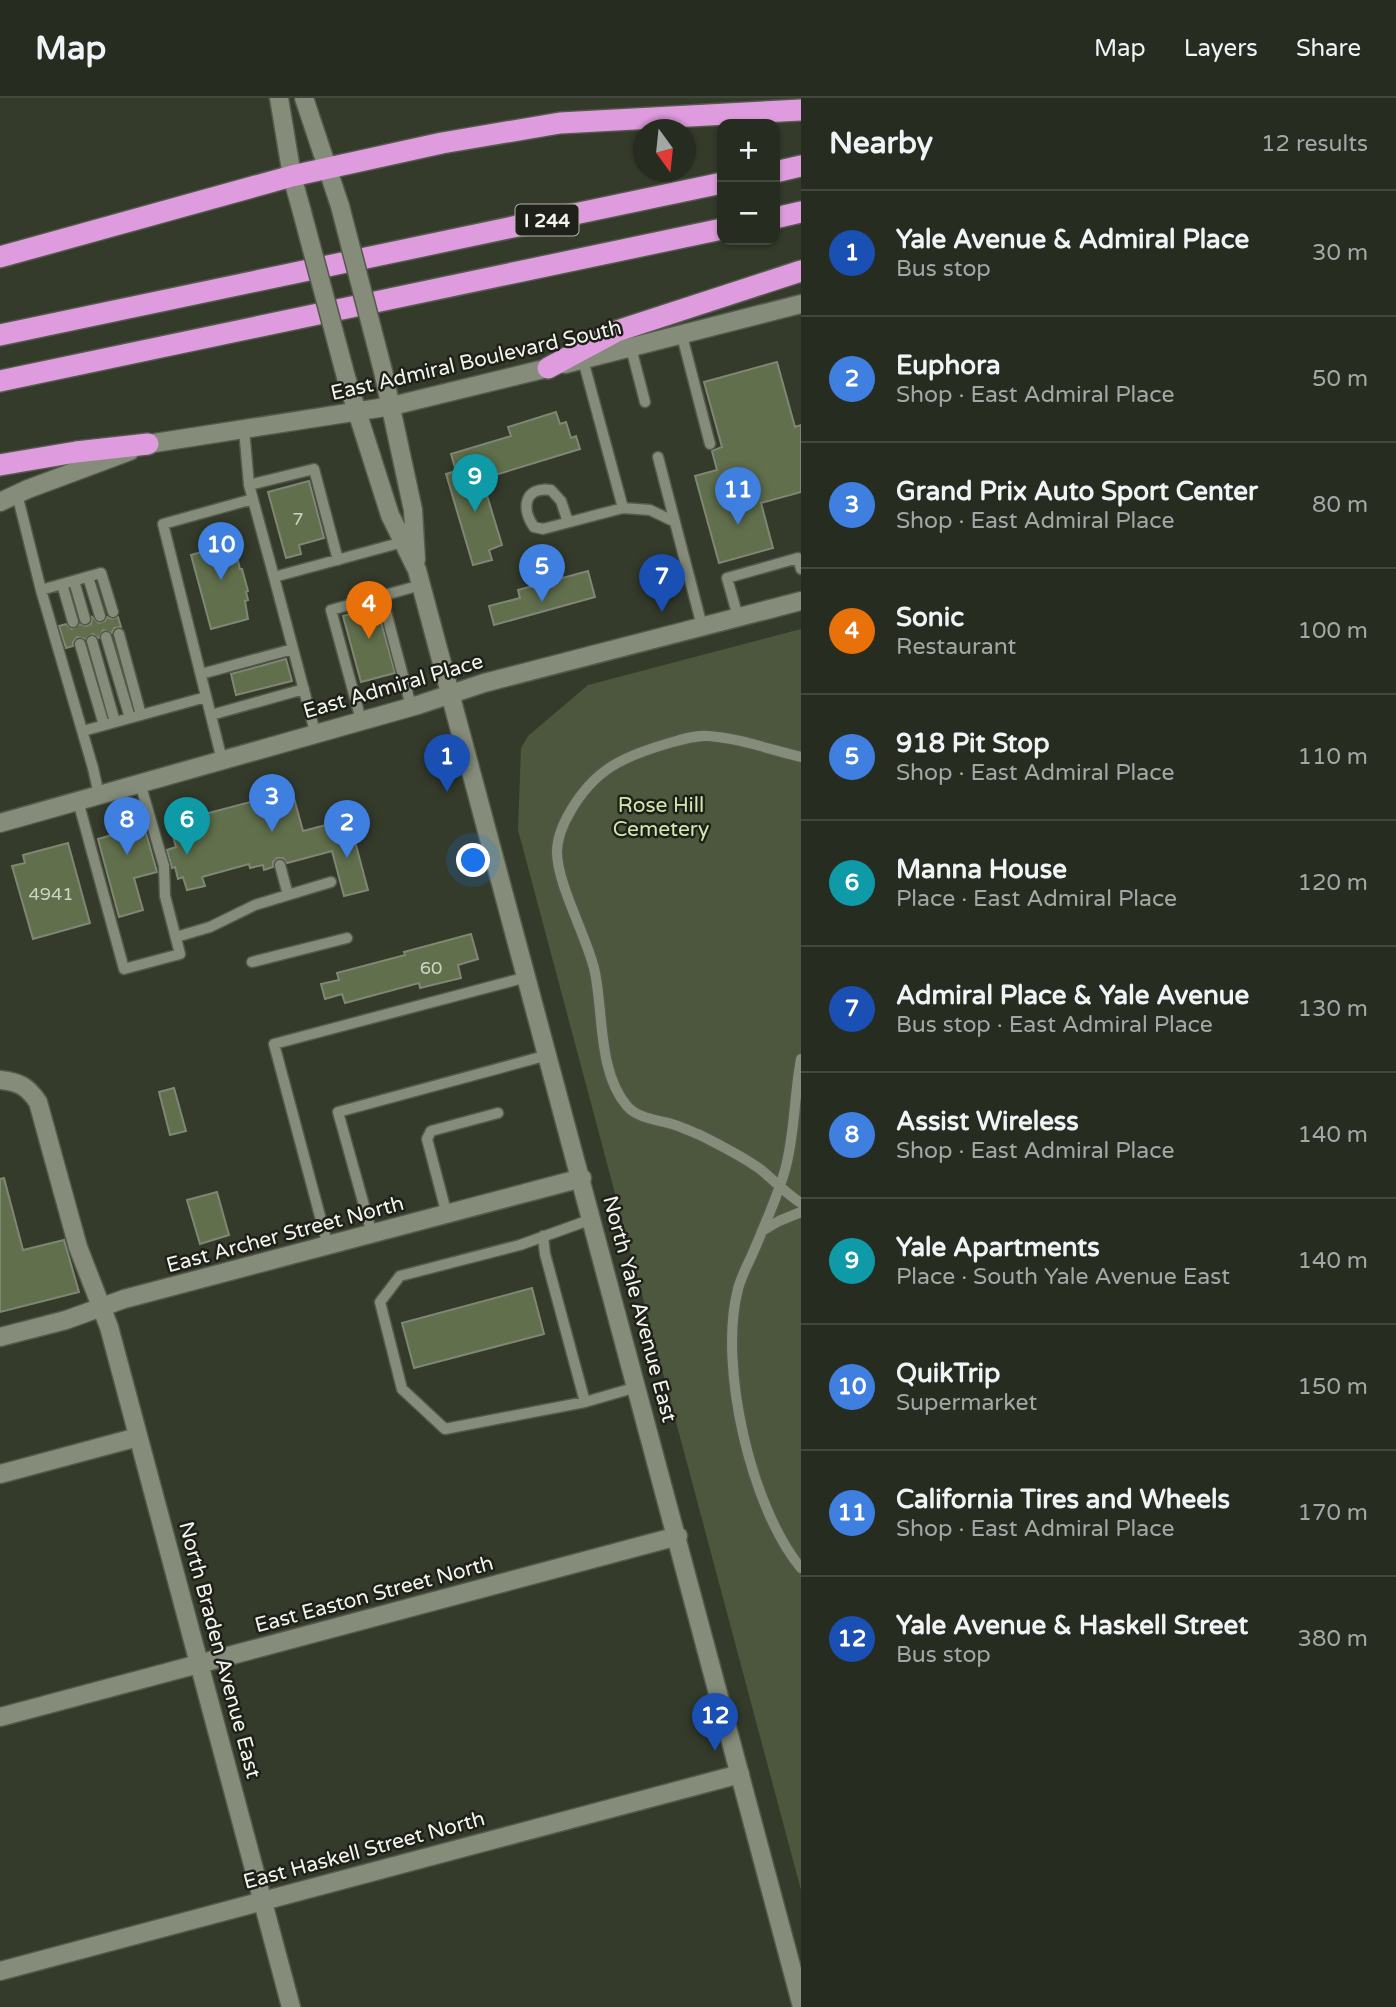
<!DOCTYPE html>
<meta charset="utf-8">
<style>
body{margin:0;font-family:"Varela Round",sans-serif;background:#2f3429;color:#f1f3f6}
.controls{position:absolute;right:21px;top:21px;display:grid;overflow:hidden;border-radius:14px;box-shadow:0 2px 5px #0004}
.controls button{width:63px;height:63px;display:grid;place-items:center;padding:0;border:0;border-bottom:2px solid #43483e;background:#272c20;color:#f1f3f6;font:35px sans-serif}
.compass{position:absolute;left:633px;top:21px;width:63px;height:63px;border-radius:50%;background:#272c20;box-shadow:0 2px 5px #0004;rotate:165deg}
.you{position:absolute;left:474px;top:763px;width:24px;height:24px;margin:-18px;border:5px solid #fff;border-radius:50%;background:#1a73e8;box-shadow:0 0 0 10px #1a73e833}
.badge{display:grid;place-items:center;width:46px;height:46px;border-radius:50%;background:#d6ab8b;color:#fff;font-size:23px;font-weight:700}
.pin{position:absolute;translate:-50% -58px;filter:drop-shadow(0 2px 4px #0008)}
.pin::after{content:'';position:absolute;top:37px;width:24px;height:21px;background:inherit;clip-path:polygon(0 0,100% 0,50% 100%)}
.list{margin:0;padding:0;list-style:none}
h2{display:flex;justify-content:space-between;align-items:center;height:91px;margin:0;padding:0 28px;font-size:30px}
h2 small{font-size:23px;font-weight:400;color:#a4a7a5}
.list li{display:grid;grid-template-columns:46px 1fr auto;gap:21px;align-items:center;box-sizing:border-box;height:126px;padding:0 28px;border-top:2px solid #43483e}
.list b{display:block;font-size:26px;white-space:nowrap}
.list p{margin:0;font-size:23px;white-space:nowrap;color:#a4a7a5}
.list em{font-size:23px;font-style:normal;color:#a4a7a5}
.map{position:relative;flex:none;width:801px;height:1909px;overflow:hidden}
header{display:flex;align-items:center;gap:42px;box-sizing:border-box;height:98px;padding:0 35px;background:#272c20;border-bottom:2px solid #43483e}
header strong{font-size:33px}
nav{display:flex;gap:38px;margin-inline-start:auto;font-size:24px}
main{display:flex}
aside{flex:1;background:#272c20}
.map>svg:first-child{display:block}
.green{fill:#4d573e}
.building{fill:#616f4c;stroke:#7f8674;stroke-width:2}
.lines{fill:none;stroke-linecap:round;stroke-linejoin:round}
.lane-casing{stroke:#53594b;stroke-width:13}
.street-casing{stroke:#53594b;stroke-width:21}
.secondary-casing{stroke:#53594b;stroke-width:21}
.highway-casing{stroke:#53594b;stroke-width:24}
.lane{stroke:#858c7a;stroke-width:10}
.street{stroke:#858c7a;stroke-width:18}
.secondary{stroke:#858c7a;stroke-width:18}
.highway{stroke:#de9bdd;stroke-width:21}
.secondary-bridge-casing{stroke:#53594b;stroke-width:21;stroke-linecap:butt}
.secondary-bridge{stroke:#858c7a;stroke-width:18}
.labels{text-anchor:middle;stroke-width:5;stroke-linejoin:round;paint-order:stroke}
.number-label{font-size:18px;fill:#cdd4c3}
.shield{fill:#1e2019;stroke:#b2b5ac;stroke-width:2}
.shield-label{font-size:19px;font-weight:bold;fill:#f1f5eb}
.street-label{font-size:21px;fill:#f1f5eb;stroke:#1e2019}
.park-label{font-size:21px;fill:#d1e9ac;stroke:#1e2019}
</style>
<header>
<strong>Map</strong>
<nav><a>Map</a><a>Layers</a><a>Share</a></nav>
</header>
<main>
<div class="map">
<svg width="801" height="1909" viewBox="0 0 801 1909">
<rect width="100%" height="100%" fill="#343b2b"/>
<path class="green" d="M801 531V1792L518 732 521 650 528 638 588 587Z"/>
<path class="building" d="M777 264 795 329 801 327V394L761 405 773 450 719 465 695 378 717 372 712 353 722 349 704 284Z
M556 314 560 326 566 324 571 340 576 338 580 351 482 381 502 447 489 452 492 462 473 467 446 376 456 373 451 356 511 338 508 329Z
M309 383 324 440 299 447 301 456 286 460 268 394Z
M227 447 234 464 238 463 240 471H242L248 493 246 494 248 502 245 503 248 521 211 531 191 457Z
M588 473 595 499 494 527 489 508 520 500 518 492Z
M377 509 395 575 361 584 343 518Z
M92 519 99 525 105 523 107 519 112 521 118 519 121 529 114 530 112 535 103 532 99 540 93 536 85 541 77 539 73 544V548L66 550 59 528 66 526 72 531 80 526 86 528 91 526Z
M286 561 292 583 236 597 231 576Z
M292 693 303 733 349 721 368 792 344 798 332 753 287 765 283 760H277L273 764V769L264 772 263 767 250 770 249 766 202 779 205 788 187 792 183 779 178 781 175 769 172 770 167 752 176 749 168 720 184 715 186 721Z
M144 728 157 774 134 780 143 812 119 819 98 741Z
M68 745 90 825 33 841 12 768 25 765 23 757Z
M471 836 478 861 458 867 461 880 420 890 419 885 345 905 342 896 325 901 321 886 339 882 337 875 405 857 404 854Z
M174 990 186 1033 170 1037 159 994Z
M4 1080 23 1152 64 1142 79 1194 0 1214V1081Z
M217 1094 229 1137 200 1146 187 1102Z
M532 1190 544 1236 414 1270 402 1225Z"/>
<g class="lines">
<defs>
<path id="lane" d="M682 238 710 346
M631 250 645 304
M583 262 623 410
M244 331 249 387
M658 359 702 528
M17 396 41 492 93 670 99 697
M568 424 561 403 551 392C524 388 521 411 534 429L543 431 623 410 650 412 675 424
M338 462 314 371 249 387 274 479 403 444
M88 479 100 518
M274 479 315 634
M74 483 85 521
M62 486 73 524
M41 492 101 475 113 514
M382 499 411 608
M738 519 727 480 798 460 801 471
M119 536 141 617
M106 539 130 620
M92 543 115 624
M80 546 104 627
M201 576 293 551
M211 617 304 591
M361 622 331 512 421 487
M83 633 206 599
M801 659C771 652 739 640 708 638 694 637 680 642 666 646 622 659 594 672 570 714 563 726 557 739 557 754 557 785 585 835 594 870 604 912 597 973 627 1008 638 1021 660 1022 675 1027 684 1030 692 1034 700 1037 720 1047 742 1058 760 1071 774 1082 786 1096 801 1105
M222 662 163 426 253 401
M78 703 124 871 180 856 165 798 164 768 140 685
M280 767 288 797
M176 839 210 829 255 807 331 784
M252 864 347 840
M801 961C794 998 795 1036 785 1072 777 1100 764 1129 752 1157 747 1168 741 1179 738 1191 718 1267 751 1410 801 1470
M447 1117 427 1041 431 1033 498 1015
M592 1121 520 1147 400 1178 380 1204 402 1291 445 1331 585 1304 637 1289
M762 1133 779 1123 801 1114
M372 1136 338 1014 548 957
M543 1138 545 1156 585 1304
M328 1148 274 946 527 879"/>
<path id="street" d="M565 266 801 206
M0 404 28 391 130 353
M0 982C19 984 27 988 38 1004L78 1149 109 1229 291 1909
M0 1239 66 1222 124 1201 582 1080
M0 1376 138 1339
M0 1619 678 1438
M0 1873 740 1676"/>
<path id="secondary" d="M279 0 292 78 302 114
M304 0 340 108
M383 273 413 412 416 462
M346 279 390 417 417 472 421 487 801 1905
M148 346 392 308 548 270
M0 725 418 607 484 585 801 503"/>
<path id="highway" d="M775 74 801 68
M775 120 801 114
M0 159 292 78 442 45 560 25 801 12
M0 237 722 85
M548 270 617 233 801 173
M0 283 722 131
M0 367 76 354 148 346"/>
</defs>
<use href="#lane" class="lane-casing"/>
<use href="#street" class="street-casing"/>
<use href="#secondary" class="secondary-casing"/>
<use href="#highway" class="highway-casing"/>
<use href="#lane" class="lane"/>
<use href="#street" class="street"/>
<use href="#secondary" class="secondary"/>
<use href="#highway" class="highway"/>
<defs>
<path id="secondary-bridge" d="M340 108 383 273
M302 114 346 279"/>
</defs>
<use href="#secondary-bridge" class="secondary-bridge-casing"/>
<use href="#secondary-bridge" class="secondary-bridge"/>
</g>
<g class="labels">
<g class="number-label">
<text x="298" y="427">7</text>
<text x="51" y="802">4941</text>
<text x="431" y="876">60</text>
</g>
<rect class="shield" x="515.5" y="106.5" width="63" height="31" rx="5"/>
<g class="shield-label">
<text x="547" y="129">I 244</text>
</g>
<g class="street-label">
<text transform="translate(476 262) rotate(-13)" y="7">East Admiral Boulevard South</text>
<text transform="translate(393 588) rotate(-16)" y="7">East Admiral Place</text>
<text transform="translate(285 1136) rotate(-15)" y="7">East Archer Street North</text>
<text transform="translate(640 1211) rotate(75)" y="7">North Yale Avenue East</text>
<text transform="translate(374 1496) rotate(-15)" y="7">East Easton Street North</text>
<text transform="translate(220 1552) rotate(75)" y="7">North Braden Avenue East</text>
<text transform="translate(364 1752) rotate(-15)" y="7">East Haskell Street North</text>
</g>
<g class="park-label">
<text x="661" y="714">Rose Hill<tspan x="661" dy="24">Cemetery</tspan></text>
</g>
</g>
</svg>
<div class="controls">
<button>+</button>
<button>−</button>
</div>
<svg class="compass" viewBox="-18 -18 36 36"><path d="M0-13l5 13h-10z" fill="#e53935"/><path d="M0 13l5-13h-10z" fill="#a4a7a5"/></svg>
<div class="you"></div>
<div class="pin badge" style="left:447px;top:694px;background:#1a4fb4">1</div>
<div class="pin badge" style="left:347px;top:760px;background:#3f7fe0">2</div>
<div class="pin badge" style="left:272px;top:734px;background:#3f7fe0">3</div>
<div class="pin badge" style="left:369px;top:541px;background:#e8710a">4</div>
<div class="pin badge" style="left:542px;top:504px;background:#3f7fe0">5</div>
<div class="pin badge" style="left:187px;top:757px;background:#0f9aa8">6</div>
<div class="pin badge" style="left:662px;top:514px;background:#1a4fb4">7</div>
<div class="pin badge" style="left:127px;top:757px;background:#3f7fe0">8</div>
<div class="pin badge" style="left:475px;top:414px;background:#0f9aa8">9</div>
<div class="pin badge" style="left:221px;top:482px;background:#3f7fe0">10</div>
<div class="pin badge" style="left:738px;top:427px;background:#3f7fe0">11</div>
<div class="pin badge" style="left:715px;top:1653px;background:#1a4fb4">12</div>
</div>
<aside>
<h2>Nearby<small>12 results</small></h2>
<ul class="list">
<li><span class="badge" style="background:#1a4fb4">1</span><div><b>Yale Avenue &amp; Admiral Place</b><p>Bus stop</p></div><em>30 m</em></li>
<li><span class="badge" style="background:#3f7fe0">2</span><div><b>Euphora</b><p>Shop · East Admiral Place</p></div><em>50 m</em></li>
<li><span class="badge" style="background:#3f7fe0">3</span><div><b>Grand Prix Auto Sport Center</b><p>Shop · East Admiral Place</p></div><em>80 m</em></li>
<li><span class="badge" style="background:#e8710a">4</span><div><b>Sonic</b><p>Restaurant</p></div><em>100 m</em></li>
<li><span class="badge" style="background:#3f7fe0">5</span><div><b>918 Pit Stop</b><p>Shop · East Admiral Place</p></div><em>110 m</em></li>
<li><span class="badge" style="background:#0f9aa8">6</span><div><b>Manna House</b><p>Place · East Admiral Place</p></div><em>120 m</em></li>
<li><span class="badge" style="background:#1a4fb4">7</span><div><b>Admiral Place &amp; Yale Avenue</b><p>Bus stop · East Admiral Place</p></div><em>130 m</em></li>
<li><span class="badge" style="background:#3f7fe0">8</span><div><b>Assist Wireless</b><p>Shop · East Admiral Place</p></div><em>140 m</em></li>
<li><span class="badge" style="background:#0f9aa8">9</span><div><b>Yale Apartments</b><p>Place · South Yale Avenue East</p></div><em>140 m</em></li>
<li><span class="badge" style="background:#3f7fe0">10</span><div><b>QuikTrip</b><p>Supermarket</p></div><em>150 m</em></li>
<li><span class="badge" style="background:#3f7fe0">11</span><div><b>California Tires and Wheels</b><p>Shop · East Admiral Place</p></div><em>170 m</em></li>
<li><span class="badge" style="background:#1a4fb4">12</span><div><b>Yale Avenue &amp; Haskell Street</b><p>Bus stop</p></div><em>380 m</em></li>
</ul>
</aside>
</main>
